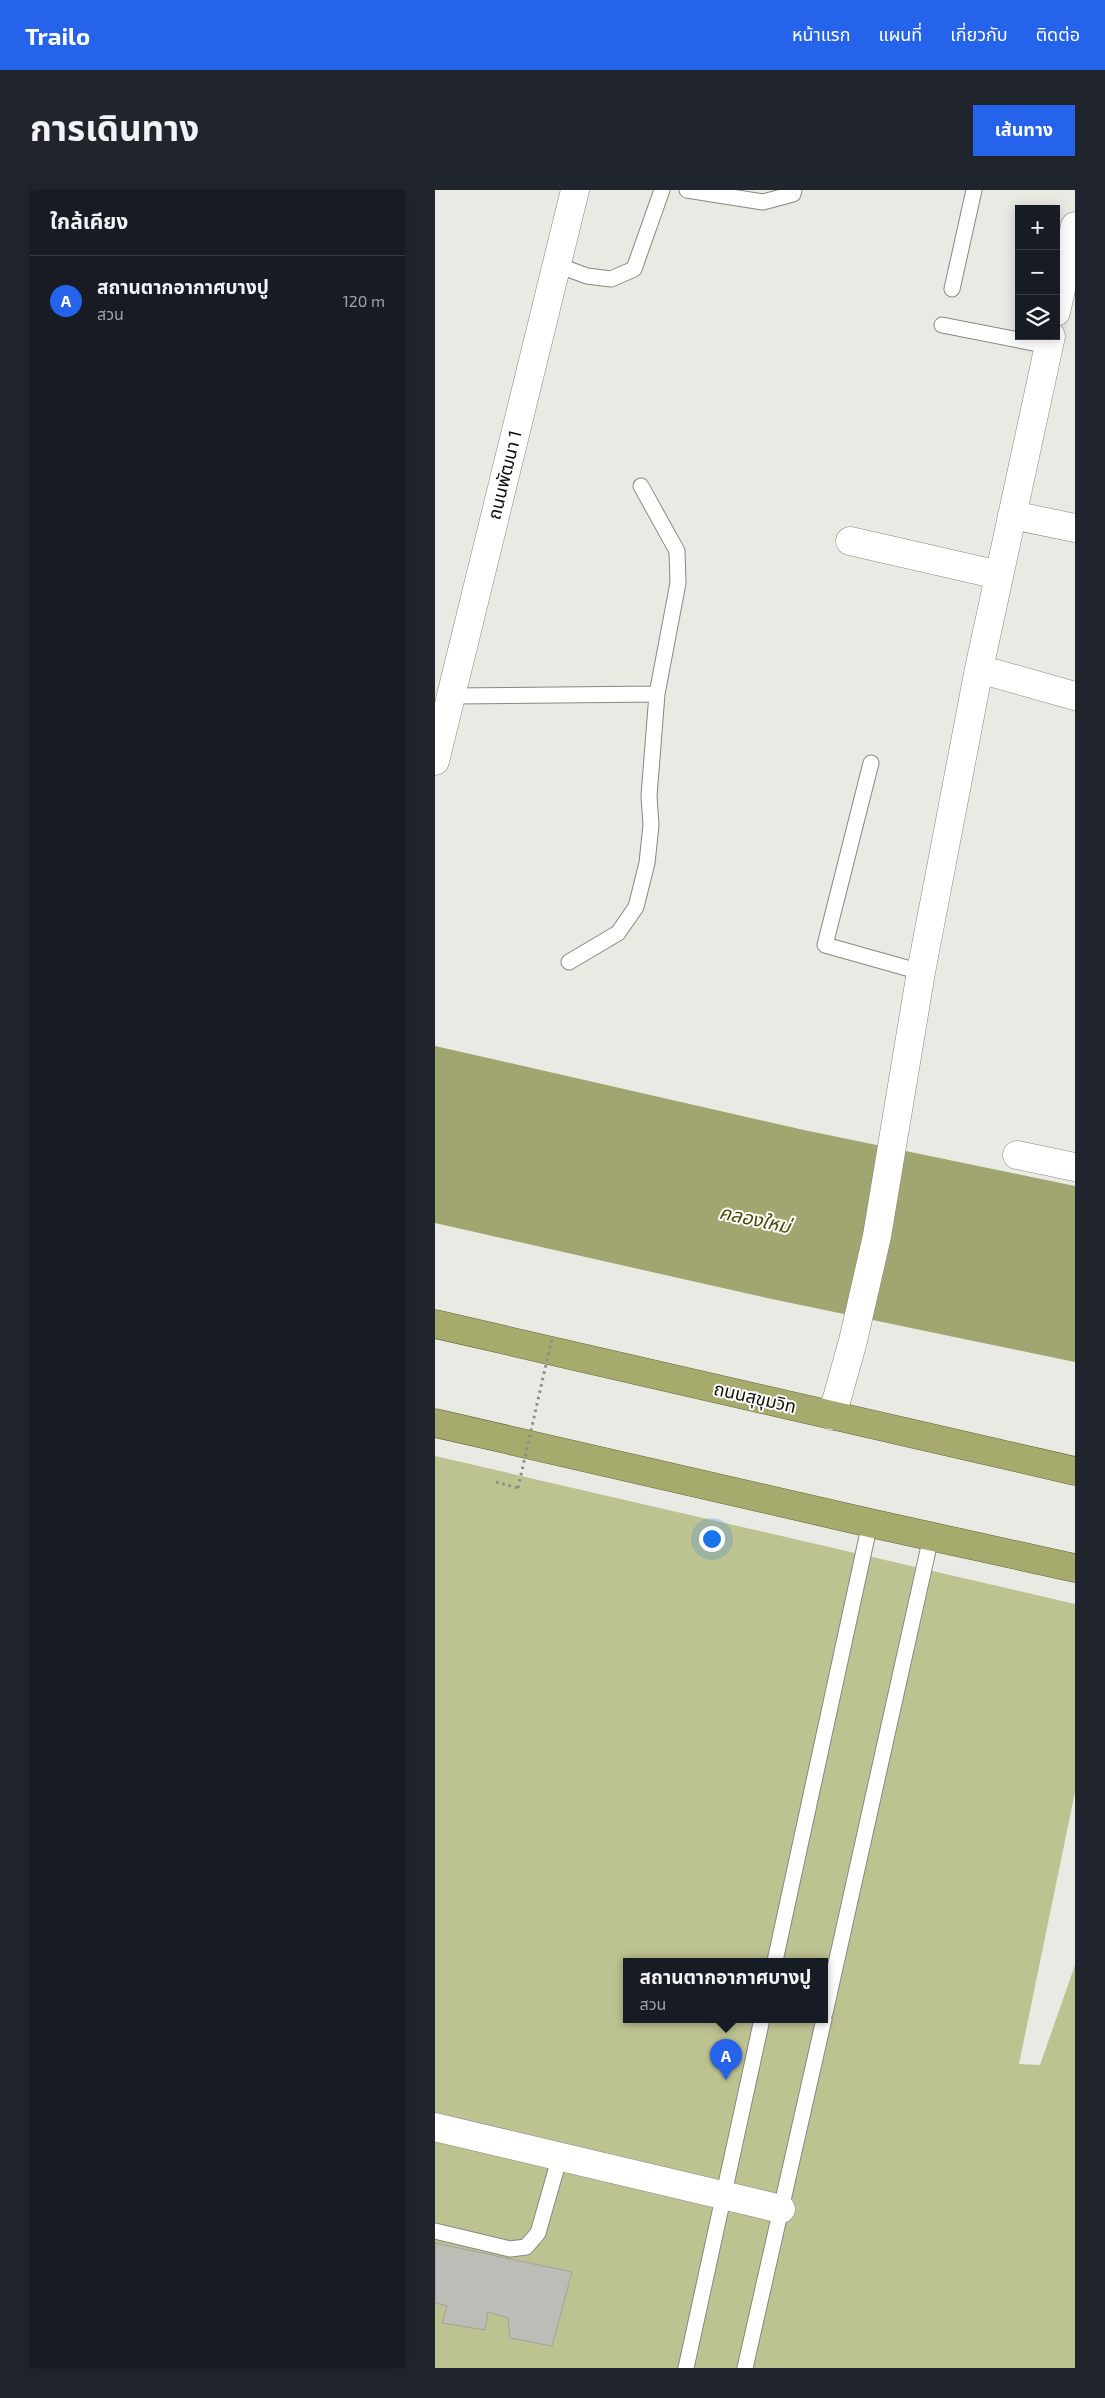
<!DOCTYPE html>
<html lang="th">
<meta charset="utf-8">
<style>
body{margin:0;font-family:"Exo 2","Noto Sans Thai",sans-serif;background:#20242c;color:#f1f3f6}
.controls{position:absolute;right:15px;top:15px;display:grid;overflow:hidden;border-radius:0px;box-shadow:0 2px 12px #0003}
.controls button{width:45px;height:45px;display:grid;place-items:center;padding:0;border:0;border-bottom:1px solid #363941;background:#171b24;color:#f1f3f6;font:25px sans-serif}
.you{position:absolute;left:276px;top:1348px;width:18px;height:18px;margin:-12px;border:4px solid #fff;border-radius:50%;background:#1a73e8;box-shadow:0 0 0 8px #1a73e833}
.badge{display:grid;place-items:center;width:32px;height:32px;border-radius:50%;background:#2563eb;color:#fff;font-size:16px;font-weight:700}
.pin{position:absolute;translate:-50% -41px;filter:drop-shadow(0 1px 2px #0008)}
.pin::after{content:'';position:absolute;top:26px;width:18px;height:15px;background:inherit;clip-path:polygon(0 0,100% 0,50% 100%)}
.popup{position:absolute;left:188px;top:1768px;width:205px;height:65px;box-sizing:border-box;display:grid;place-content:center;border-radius:0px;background:#171b24;filter:drop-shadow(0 1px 4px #0005);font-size:16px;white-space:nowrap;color:#9ea1a6}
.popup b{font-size:19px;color:#f1f3f6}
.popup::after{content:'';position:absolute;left:50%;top:100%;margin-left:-10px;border:10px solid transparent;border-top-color:#171b24}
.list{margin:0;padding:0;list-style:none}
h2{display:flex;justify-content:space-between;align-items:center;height:65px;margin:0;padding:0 20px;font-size:21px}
h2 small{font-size:16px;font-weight:400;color:#9ea1a6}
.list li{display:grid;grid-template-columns:32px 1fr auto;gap:15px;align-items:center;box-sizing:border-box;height:90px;padding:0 20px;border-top:1px solid #363941}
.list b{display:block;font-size:19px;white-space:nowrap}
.list p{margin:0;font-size:16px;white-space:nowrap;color:#9ea1a6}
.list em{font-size:16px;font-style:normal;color:#9ea1a6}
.icon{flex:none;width:28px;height:28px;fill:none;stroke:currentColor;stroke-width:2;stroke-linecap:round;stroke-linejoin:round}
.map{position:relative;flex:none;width:640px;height:2178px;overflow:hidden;border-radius:0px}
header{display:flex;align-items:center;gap:30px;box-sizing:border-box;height:70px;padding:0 25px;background:#2563eb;color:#fff}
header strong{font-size:24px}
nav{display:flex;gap:28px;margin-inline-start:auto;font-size:18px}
.intro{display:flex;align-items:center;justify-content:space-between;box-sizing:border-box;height:120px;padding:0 30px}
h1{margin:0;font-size:35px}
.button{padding:12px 22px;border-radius:0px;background:#2563eb;color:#fff;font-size:18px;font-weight:700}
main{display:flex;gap:30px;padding:0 30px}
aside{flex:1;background:#171b24;border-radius:0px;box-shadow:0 2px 12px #0003}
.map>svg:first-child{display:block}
.green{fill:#bdc291;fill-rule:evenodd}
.water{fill:#a1a56f}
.building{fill:#bcbdb7;stroke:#a3a39e}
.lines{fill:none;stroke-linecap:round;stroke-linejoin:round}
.service-casing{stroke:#878882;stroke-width:17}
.minor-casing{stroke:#878882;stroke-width:29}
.secondary-casing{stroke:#878882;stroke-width:29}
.trunk-casing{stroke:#626533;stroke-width:29}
.path{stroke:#8c8d88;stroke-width:3;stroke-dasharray:2.5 4;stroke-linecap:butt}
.service{stroke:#fff;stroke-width:15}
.minor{stroke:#fff;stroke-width:28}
.secondary{stroke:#fff;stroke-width:28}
.trunk{stroke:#a6aa6c;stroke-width:28}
.path-bridge{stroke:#8c8d88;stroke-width:3;stroke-dasharray:2.5 4;stroke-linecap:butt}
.labels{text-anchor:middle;stroke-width:4;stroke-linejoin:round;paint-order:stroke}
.street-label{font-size:18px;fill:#0e0e0c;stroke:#fffffe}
.water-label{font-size:19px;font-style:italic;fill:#464905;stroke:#fffffe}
</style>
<header>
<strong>Trailo</strong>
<nav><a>หน้าแรก</a><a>แผนที่</a><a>เกี่ยวกับ</a><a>ติดต่อ</a></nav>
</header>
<div class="intro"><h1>การเดินทาง</h1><a class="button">เส้นทาง</a></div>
<main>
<aside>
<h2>ใกล้เคียง<small></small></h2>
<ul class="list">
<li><span class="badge">A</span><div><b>สถานตากอากาศบางปู</b><p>สวน</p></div><em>120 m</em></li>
</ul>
</aside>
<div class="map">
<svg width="640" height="2178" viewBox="0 0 640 2178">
<rect width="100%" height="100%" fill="#e9eae3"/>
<path class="green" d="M0 1266 640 1414V1602L584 1874 605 1875 640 1775V2178H0ZM192 1771H390V1829H192Z"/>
<path class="water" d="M0 856 369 940 640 996V1172L332 1108 0 1033Z"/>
<path class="building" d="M0 2053 137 2082 117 2156 75 2148 73 2128 53 2122 50 2140 7 2133 12 2116 0 2113Z"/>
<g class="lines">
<defs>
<path id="service" d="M252 0 328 12 358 4 359 0
M122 75 152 86 176 89 199 79 227 0
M517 99 539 0
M507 135 614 156
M206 296 242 361 243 393 222 504
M16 506 222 504 214 606 216 635 212 673 201 717 183 743 134 772
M436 573 390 755 486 782
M340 1771 435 1333
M390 1823 496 1347
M0 2041 75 2059 91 2057 103 2043 125 1966
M251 2178 327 1829
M310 2178 389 1829"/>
<path id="minor" d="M621 122 640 36
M577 325 640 338
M415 351 564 385
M544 479 640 506
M582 965 640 977
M397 1226 418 1151 442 1046 486 782 544 479 616 146
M0 1937 346 2019"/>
<path id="secondary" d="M0 571 140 0"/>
<path id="trunk" d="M0 1134 640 1281
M0 1233 435 1333 640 1378"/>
</defs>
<use href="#service" class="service-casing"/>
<use href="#minor" class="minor-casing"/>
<use href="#secondary" class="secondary-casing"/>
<use href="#trunk" class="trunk-casing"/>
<path class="path" d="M61 1292 83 1298"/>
<use href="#service" class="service"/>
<use href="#minor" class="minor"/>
<use href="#secondary" class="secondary"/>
<use href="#trunk" class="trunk"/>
<path class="path-bridge" d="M83 1298 117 1148"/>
</g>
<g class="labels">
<g class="street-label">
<text transform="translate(70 285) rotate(-76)" y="6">ถนนพัฒนา 1</text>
<text transform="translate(320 1208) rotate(13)" y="6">ถนนสุขุมวิท</text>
</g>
<g class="water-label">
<text transform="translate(320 1029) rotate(12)" y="7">คลองใหม่</text>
</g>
</g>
</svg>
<div class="controls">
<button>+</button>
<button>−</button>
<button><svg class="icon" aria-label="layers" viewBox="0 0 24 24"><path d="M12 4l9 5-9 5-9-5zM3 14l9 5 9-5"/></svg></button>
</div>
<div class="you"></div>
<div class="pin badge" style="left:291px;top:1890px">A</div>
<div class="popup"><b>สถานตากอากาศบางปู</b>สวน</div>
</div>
</main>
